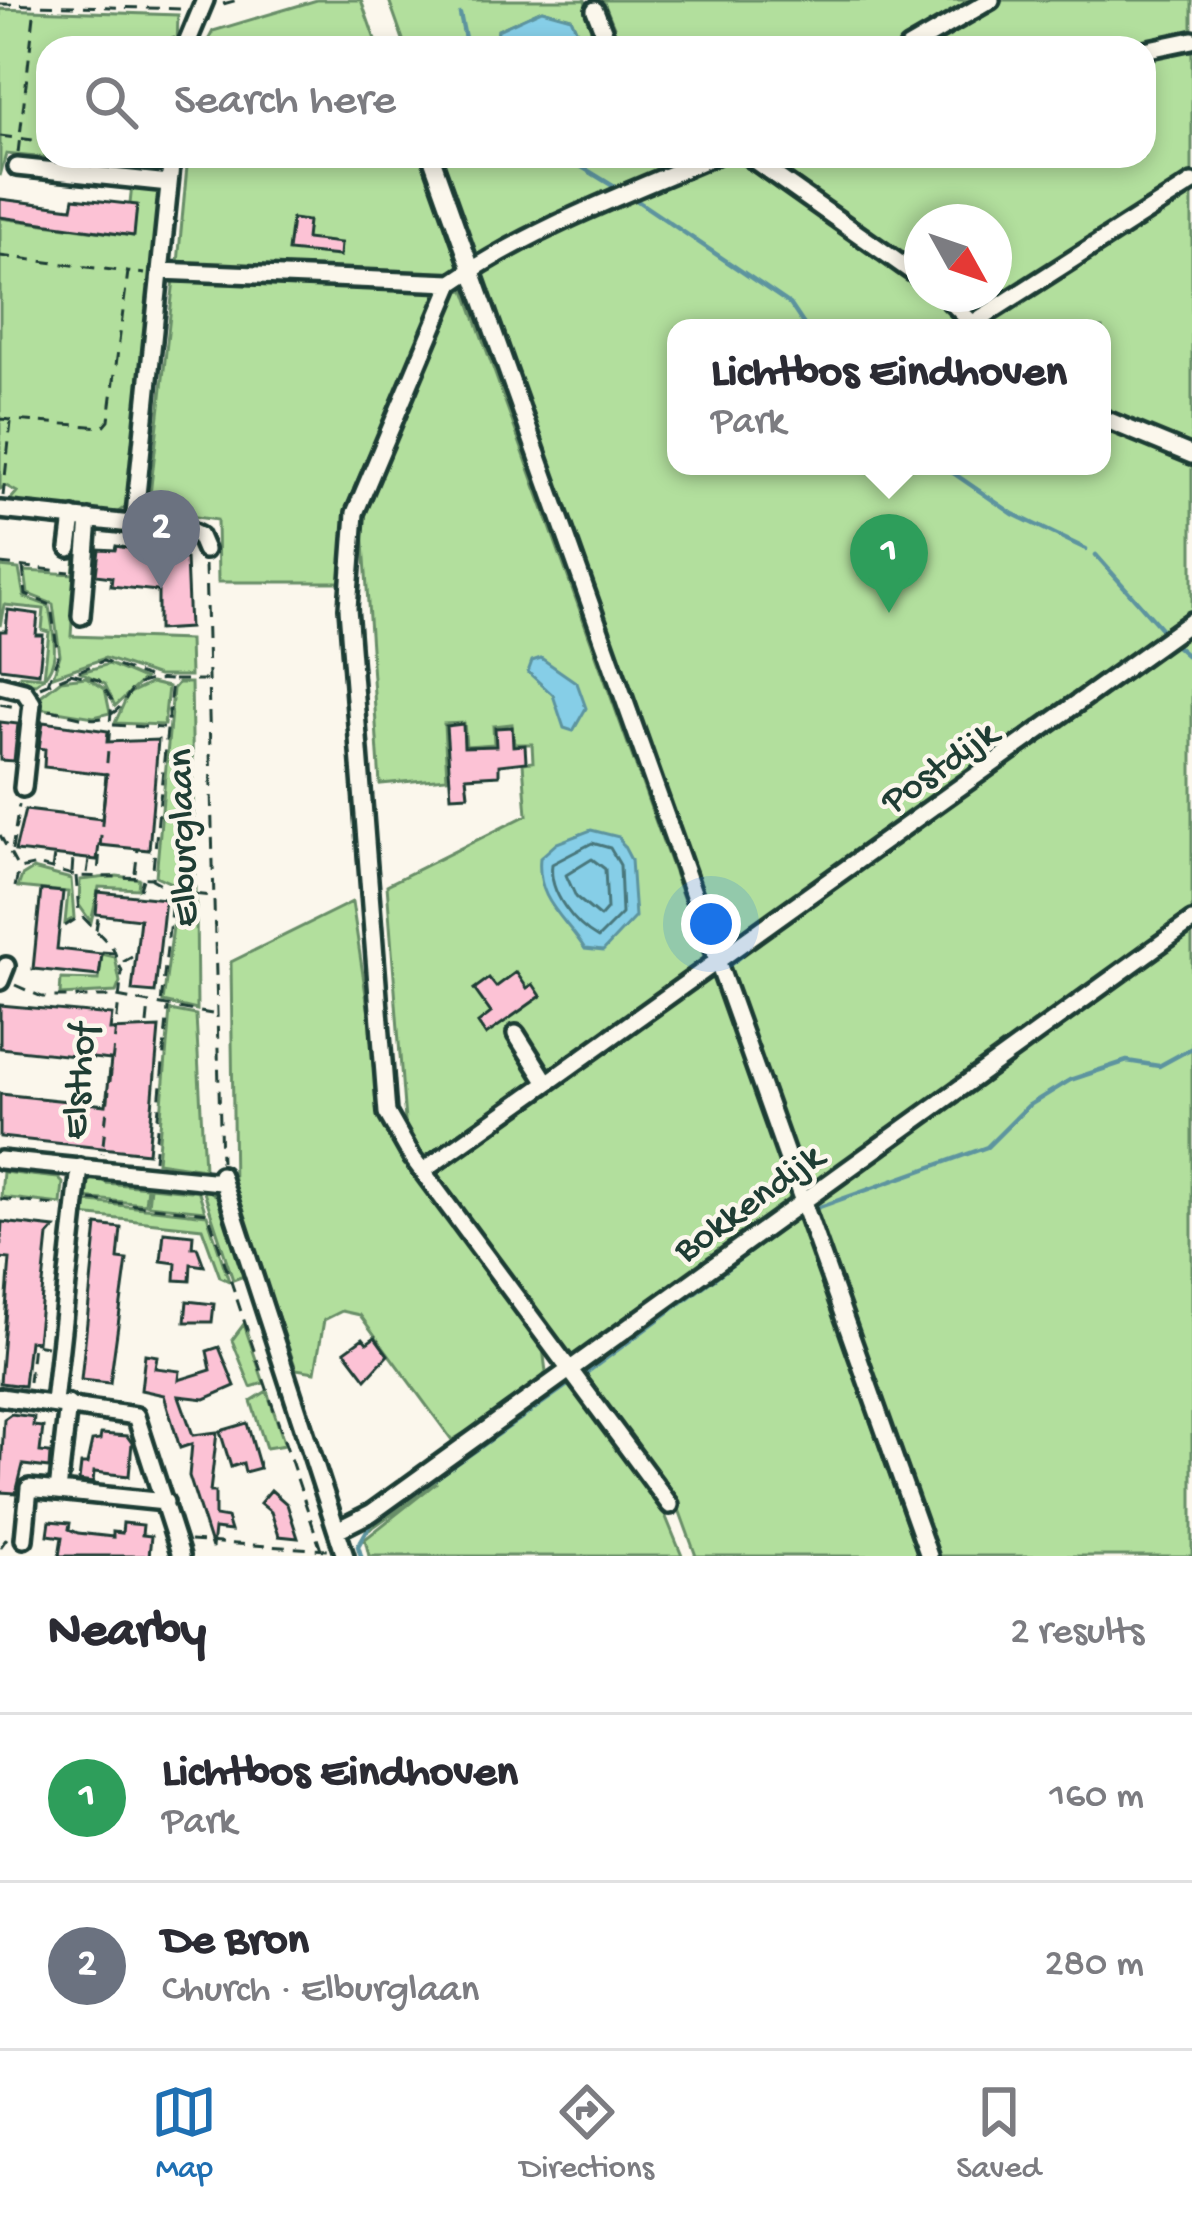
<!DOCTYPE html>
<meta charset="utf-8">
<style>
body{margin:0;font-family:"Gochi Hand",sans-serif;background:#f7f7f7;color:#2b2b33}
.compass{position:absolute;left:904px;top:204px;width:108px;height:108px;border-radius:50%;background:#fff;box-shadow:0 6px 18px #0003;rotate:130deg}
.you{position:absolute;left:711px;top:924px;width:42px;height:42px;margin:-30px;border:9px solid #fff;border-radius:50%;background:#1a73e8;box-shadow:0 0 0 18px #1a73e833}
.badge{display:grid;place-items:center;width:78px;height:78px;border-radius:50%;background:#1f6fb2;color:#fff;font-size:39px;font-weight:700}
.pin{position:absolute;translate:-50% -99px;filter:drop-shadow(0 3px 6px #0008)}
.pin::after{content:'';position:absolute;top:63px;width:42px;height:36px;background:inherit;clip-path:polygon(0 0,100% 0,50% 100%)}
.popup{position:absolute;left:667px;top:319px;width:444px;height:156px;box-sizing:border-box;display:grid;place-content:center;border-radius:24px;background:#fff;filter:drop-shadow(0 3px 9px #0005);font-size:39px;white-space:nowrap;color:#7c7c81}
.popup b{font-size:45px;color:#2b2b33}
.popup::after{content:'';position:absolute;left:50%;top:100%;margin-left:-24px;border:24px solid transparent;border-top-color:#fff}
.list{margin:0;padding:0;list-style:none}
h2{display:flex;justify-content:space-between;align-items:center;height:156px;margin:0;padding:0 48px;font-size:51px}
h2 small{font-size:39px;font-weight:400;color:#7c7c81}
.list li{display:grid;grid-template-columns:78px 1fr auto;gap:36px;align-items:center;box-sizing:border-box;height:168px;padding:0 48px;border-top:3px solid #e1e1e2}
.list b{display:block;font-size:45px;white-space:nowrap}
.list p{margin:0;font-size:39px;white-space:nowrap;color:#7c7c81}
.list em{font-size:39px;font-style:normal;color:#7c7c81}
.icon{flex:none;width:66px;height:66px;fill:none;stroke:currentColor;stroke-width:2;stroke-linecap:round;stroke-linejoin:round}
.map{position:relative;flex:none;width:1192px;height:1556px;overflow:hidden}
.search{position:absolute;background:#fff;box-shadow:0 6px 18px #0003;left:36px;right:36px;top:36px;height:132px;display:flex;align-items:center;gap:30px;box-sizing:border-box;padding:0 42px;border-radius:36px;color:#7c7c81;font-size:45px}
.sheet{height:492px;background:#fff}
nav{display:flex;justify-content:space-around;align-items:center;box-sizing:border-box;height:168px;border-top:3px solid #e1e1e2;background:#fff;font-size:33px;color:#7c7c81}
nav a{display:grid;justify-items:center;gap:6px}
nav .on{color:#1f6fb2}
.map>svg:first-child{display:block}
.green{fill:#b2df9d;stroke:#688e68;stroke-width:3;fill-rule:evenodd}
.water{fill:#86cee7;stroke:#5d949f;stroke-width:3}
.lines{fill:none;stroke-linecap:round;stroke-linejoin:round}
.shore{stroke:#48777c;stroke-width:3}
.stream{stroke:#5d949f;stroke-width:4.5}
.building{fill:#fcc2d5;stroke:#1f3d34;stroke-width:3}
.minor-casing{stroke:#1f3d34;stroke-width:24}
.path{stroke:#1f3d34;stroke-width:3;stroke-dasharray:12 9;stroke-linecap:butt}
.minor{stroke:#fbf7ec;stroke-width:15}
.labels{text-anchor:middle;stroke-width:9;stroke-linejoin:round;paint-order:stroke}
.street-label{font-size:39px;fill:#1f3d34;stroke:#fbf7ec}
</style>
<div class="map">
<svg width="1192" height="1556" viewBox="0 0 1192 1556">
<rect width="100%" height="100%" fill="#fbf7ec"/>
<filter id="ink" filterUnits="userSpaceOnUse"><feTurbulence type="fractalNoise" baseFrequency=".00833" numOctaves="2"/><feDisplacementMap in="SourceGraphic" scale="24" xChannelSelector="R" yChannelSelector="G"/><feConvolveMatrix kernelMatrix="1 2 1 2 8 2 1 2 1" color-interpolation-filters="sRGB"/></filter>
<g filter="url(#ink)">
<path class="green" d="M317 0H361L378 48H204L213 31Z
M389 0H585L594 35 614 27 603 0H1192V1556H937L814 1207 799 1219 918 1556H696L676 1501 581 1376 571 1384 661 1505 682 1556H369L365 1539 437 1482 369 1530 359 1510 473 1428 452 1440 360 1315 342 1311 324 1320 315 1372 296 1369 234 1189 231 962 352 902 384 1114 543 1348 546 1372 540 1381 566 1363 429 1174 713 969 469 283 441 288 177 274 188 156H1144V48H558L580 39 571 18 542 10 498 30 496 48H406ZM922 222H994V294H922ZM676 328H1102V466H676Z
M0 9 178 15 177 48H48V156H167L165 169 158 174 138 167 133 172 132 166 6 154 0 176Z
M132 185 157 187 162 195 129 504 113 516 6 505 17 492 6 486 0 489V218L133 236 137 205 130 204Z
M174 279 441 292 354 488 346 532 349 582H218L217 520 155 511 149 504Z
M465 290 705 959 421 1160 406 1134 387 885 527 815 523 763 533 762 532 744H514L512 724 493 726 494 744 466 746 464 723 444 724 447 778 380 784 362 513 458 291Z
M78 528 71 636 189 640 190 676H158L105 658 53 676 60 655 53 604 28 594 25 571 73 574Z
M0 567 19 569 24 597 49 606C53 634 64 665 36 684L19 682 20 675 44 677 49 632 42 630 44 609 4 605 0 626Z
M109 664 144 679 115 706 105 684 81 672Z
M86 677 105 689 110 713 94 717 38 708V698L61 680Z
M151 683 168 687 164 725 115 723 128 694Z
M178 683H191L195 894 156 876 173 689Z
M33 869 71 879 74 918 65 923 68 892 18 887 22 876Z
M117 876 139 879 138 889 99 887 91 922 79 905 80 880Z
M177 897 196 900 197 1010 163 1002Z
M102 954 115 957 120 982 116 992 60 995 61 979 99 980Z
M170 1010 196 1015 204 1169 157 1162Z
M3 1172 58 1178 63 1183 61 1204 1 1197Z
M95 1175 106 1183 147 1187 145 1204 83 1198 86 1182Z
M197 1186 205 1211 148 1205 150 1187 190 1191Z
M202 1186 220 1198 244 1276 233 1280Z
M82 1201 207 1215 229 1281 220 1277 202 1228 81 1215Z
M244 1324 264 1383 251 1387 232 1340Z
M267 1391 285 1445 266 1448 251 1401Z"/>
<path class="water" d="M542 10 571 18 584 48H496L498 30Z
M541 658 577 683 586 708 573 731 564 728 553 695 528 672 532 661Z
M591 830 619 837 631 860 635 917 603 951 585 949C565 917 536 901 540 858L557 843Z"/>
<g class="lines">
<path class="shore" d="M592 843 610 848 620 865 622 914 598 938C575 925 548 893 552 864Z
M592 859 605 869 607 909 600 917 576 897 566 875Z"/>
<path class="stream" d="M460 14 467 48
M564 156 618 189
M636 200 790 304 806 328
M943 466 1013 514 1086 549
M1096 555 1166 634
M1176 646 1192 660
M811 1210 987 1147 1028 1106 1070 1080 1127 1061 1159 1066 1192 1048
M582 1376 801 1214
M361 1556 358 1546 370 1525 572 1382"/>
</g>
<path class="building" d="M74 198 137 205 134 236 0 217V199L72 208Z
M292 219 308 221 306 239 341 243 340 256 288 251Z
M116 546 186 559 189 628 158 630V591L111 586 112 577 96 575 99 549 115 550Z
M8 610 38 614 36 635H43L39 673 0 668V631H6Z
M0 722 18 724 14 761 0 760Z
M43 722 108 731 107 742 158 740 149 850 99 845 97 860 15 851 25 810 102 819 107 774 44 767 45 749 39 748Z
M463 724 464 747 496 746 495 728 512 727 513 746 525 745 526 762 499 765V775L466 777 468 795 451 796 446 726Z
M41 890 63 892 57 949 102 954 99 976 33 969Z
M98 892 165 899 155 993 132 991 140 919 96 914Z
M516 972 527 988 533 984 541 996 486 1035 478 1023 491 1013 474 989 489 978 496 987Z
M0 1005 112 1015 110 1030 159 1028 148 1153 0 1137V1094L106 1105 111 1060 0 1048Z
M2 1222 55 1228 48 1236 37 1342 29 1341 24 1386 0 1383 10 1259 0 1258Z
M97 1225 121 1228 118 1259 127 1260 110 1383 81 1380Z
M164 1232 193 1235 192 1247H197L204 1266 191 1264 190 1281 175 1280 176 1263 161 1261Z
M187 1301 214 1304 212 1322H185Z
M375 1337 388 1355 366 1379 345 1351 363 1338 367 1343Z
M219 1347 235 1386 205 1399 179 1396 193 1435 217 1432 210 1492H215V1516L227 1518 231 1531 214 1529 212 1548 189 1476 192 1444 180 1448 164 1395 141 1390 145 1354 157 1356 155 1368 180 1371 179 1380 211 1370 207 1351Z
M11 1414 34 1417 33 1426 43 1427 40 1452 50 1453 49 1468 23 1465 16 1493 0 1492 4 1419Z
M247 1423 260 1468 245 1472 243 1463 231 1467 220 1431Z
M101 1434 127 1436 132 1443 129 1476 94 1472 93 1483 79 1481 81 1464H87L92 1441 100 1440Z
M271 1490 287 1504 298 1538 279 1536 271 1512 260 1503Z
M50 1521 70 1523 69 1529 78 1533 113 1537V1532L122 1533 123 1523 143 1525 142 1535 151 1536 149 1556H59L62 1537 48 1535Z"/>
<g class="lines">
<defs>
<path id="minor" d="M595 10 610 48
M185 48 205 0
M908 48 991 0
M1144 50 1192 40
M431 156 929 1556
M748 156 922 279
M17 167 169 183
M160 271 452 283C532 228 626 194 714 156
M452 283 355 513 348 608 387 1113 412 1157 670 1505
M943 294 977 328
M973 323 1192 183
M1102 418 1192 455
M0 510 187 530 199 536 205 550
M134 524 172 156
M69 548 73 517
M81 616 89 519
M0 685 24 691 32 703 23 788
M0 981 6 966
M547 1083 1192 621
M0 1160 221 1182
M423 1171 547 1083 516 1034
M221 1175 345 1556
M0 1397 136 1416 181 1556
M54 1402 80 1167
M58 1491 68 1404
M337 1530 371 1513 1192 921
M24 1539 29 1488 165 1502"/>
</defs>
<use href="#minor" class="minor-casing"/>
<path class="path" d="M0 4 184 9
M223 4 238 0
M149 48 175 38
M0 136 48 142
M18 153 35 7
M135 156 140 166
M0 256 128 272
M0 419 103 427 109 420 128 272 145 274
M3 496 11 422
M0 541H1
M0 564 70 572
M205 565 221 1162
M23 567 26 595 51 605 58 656 48 683
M70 673 99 680 112 700 98 873
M174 680H206
M40 687 103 661 148 677
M0 704 16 707
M49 710C66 712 92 724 108 716 136 702 119 676 172 680L152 879 173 891 161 1004
M113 725 164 728
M0 835 18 868
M12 850 19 805
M52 869 54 856
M72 873 73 858
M87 873 89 860
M135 873 138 849
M76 876 79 913 113 948 122 972 102 1154
M15 887 19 869 37 865 76 876 151 878
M140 889 143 879
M174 892 212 896
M65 926 79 917
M96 930 98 918
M102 952 115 953
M123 962 132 957
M15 985 42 997H117L217 1015
M147 1024 149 1004
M154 1160 168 1008
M0 1199 63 1206
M90 1200 208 1213 323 1556
M29 1382 33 1344 47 1346
M190 1541 329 1550
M0 1548 7 1538"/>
<use href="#minor" class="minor"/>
</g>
</g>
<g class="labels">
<g class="street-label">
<text transform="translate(937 764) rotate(-35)" y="14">Postdijk</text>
<text transform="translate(179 838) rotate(-92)" y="14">Elburglaan</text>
<text transform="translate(75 1081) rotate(-85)" y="14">Elsthof</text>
<text transform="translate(746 1200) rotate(-36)" y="14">Bokkendijk</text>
</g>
</g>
</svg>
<svg class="compass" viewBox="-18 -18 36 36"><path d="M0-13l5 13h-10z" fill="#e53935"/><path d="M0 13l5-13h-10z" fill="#7c7c81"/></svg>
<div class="you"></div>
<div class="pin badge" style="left:889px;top:613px;background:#2e9e5b">1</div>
<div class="popup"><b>Lichtbos Eindhoven</b>Park</div>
<div class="pin badge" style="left:161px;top:589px;background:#6b7280">2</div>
<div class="search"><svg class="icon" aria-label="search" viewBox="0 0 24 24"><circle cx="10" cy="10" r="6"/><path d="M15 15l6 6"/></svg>Search here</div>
</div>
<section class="sheet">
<h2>Nearby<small>2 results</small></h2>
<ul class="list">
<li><span class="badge" style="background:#2e9e5b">1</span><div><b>Lichtbos Eindhoven</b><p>Park</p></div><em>160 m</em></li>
<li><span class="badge" style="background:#6b7280">2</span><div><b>De Bron</b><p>Church · Elburglaan</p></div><em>280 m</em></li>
</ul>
</section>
<nav>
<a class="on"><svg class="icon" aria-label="map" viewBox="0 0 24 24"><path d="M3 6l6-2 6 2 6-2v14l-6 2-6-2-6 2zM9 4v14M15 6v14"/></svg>Map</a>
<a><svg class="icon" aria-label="directions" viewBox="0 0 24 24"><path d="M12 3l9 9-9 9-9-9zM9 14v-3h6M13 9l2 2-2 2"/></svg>Directions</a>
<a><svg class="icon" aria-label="saved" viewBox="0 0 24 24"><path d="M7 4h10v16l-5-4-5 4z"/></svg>Saved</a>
</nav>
